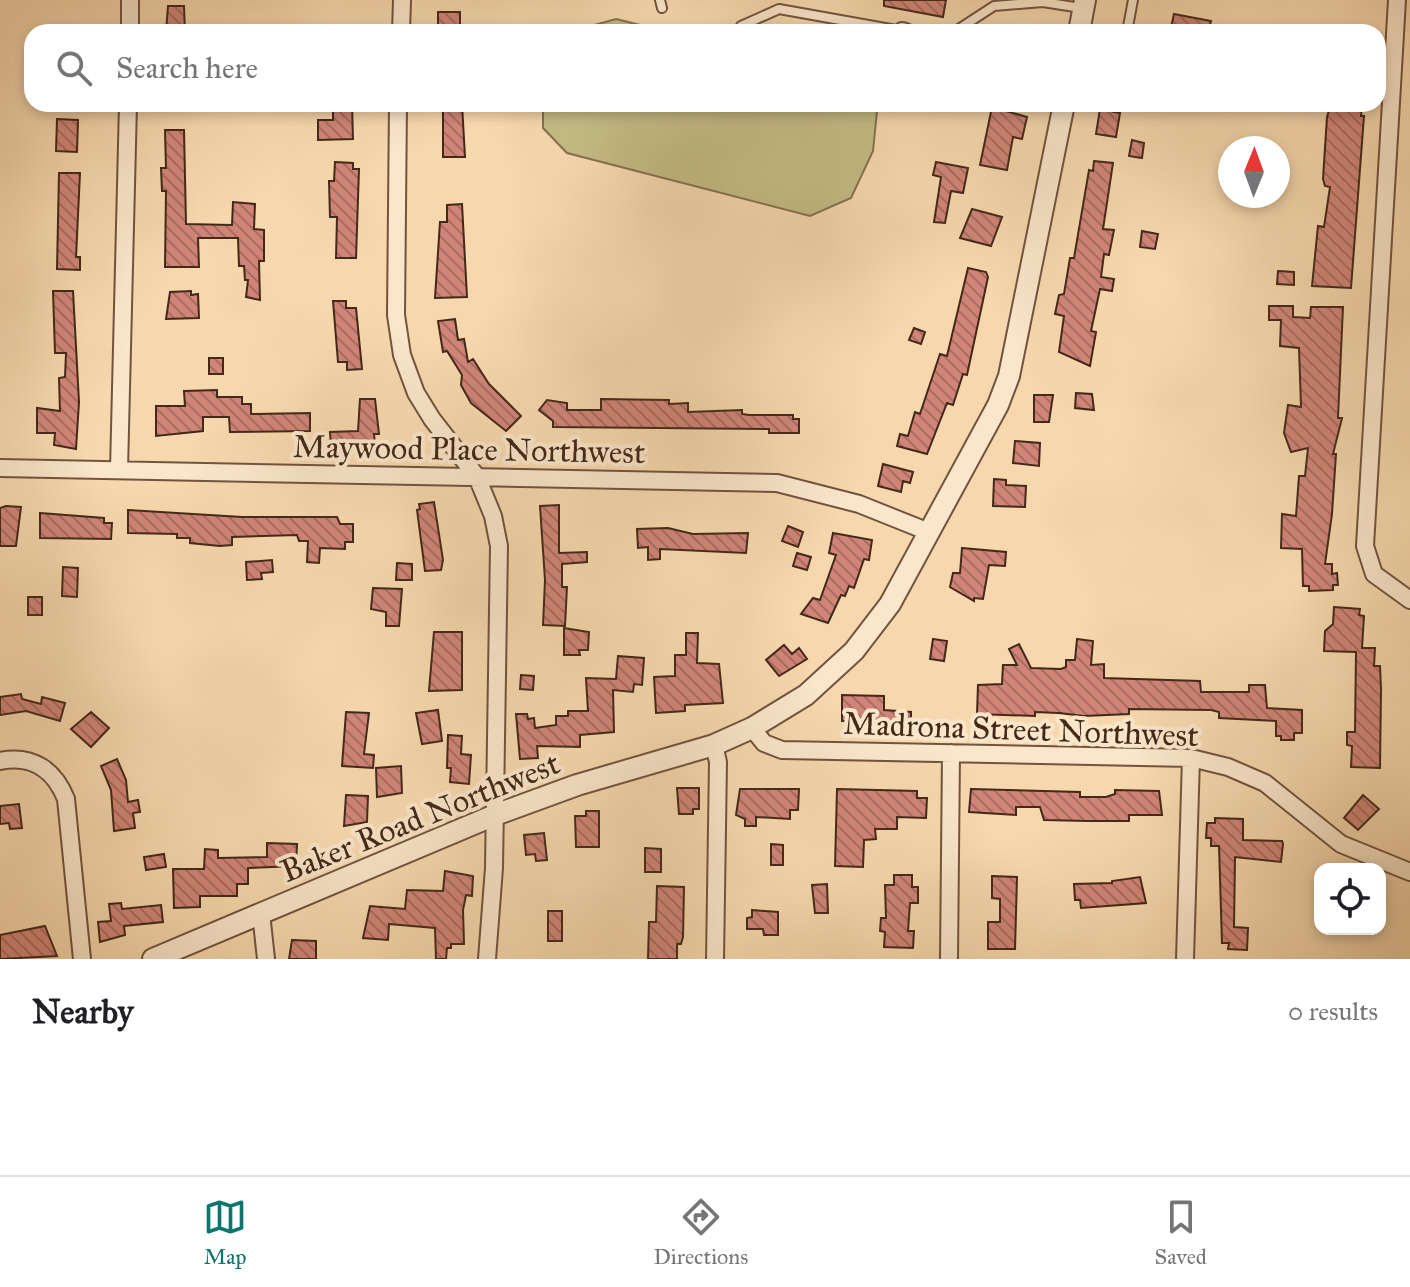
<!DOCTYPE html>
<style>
body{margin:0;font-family:"IM FELL Great Primer",serif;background:#f2f2f2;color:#202124}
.controls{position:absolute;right:24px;bottom:24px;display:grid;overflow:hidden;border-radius:16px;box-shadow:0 4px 12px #0003}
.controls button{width:72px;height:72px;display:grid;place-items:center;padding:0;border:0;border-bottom:2px solid #e0e0e0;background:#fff;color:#202124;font:40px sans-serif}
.compass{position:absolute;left:1218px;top:136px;width:72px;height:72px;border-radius:50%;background:#fff;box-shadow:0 4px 12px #0003;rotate:1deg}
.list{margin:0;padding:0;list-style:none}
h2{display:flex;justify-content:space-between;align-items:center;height:104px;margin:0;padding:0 32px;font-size:34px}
h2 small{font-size:26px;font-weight:400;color:#757577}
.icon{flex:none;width:44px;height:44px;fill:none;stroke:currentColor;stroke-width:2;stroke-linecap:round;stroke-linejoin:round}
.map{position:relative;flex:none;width:1410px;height:959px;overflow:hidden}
.search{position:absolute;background:#fff;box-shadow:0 4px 12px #0003;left:24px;right:24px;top:24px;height:88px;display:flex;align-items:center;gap:20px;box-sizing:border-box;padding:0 28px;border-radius:24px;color:#757577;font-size:30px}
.sheet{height:216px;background:#fff}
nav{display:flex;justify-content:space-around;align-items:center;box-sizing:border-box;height:112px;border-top:2px solid #e0e0e0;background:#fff;font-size:22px;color:#757577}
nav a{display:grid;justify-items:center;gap:4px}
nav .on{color:#0f766e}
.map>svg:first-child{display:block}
.pitch{fill:#c4bc85;stroke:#84724e;stroke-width:2}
.building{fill:url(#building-back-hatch);stroke:#442818;stroke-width:2}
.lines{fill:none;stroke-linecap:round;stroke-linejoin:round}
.service-casing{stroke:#71543e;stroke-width:12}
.minor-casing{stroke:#71543e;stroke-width:20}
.tertiary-casing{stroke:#71543e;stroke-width:24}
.service{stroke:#fae6ca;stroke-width:8}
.minor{stroke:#fae6ca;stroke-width:16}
.tertiary{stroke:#fae6ca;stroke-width:20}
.labels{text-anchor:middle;stroke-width:8;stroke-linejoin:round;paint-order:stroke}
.street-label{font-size:32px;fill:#442818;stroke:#fae6ca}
</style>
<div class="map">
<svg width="1410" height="959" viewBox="0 0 1410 959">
<defs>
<pattern id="building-back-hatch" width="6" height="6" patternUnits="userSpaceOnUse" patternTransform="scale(2)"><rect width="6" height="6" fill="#d08578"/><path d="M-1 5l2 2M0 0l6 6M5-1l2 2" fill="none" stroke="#aa6d61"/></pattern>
</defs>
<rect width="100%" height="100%" fill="#f7d8ae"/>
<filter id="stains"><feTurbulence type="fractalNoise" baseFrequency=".0025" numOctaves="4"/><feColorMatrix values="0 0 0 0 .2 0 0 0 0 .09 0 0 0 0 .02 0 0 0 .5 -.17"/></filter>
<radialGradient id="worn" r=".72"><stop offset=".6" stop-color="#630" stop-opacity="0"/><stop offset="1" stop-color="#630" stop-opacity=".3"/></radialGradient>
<path class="pitch" d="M616 19 668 32H569Z
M543 104H873L877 111 873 151 851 198 810 216 567 153 543 128Z"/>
<path class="building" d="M884 0H946L943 17 884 6Z
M168 6H184L185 32H166Z
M438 12H460V32H438Z
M1174 14 1211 21 1208 32H1170Z
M333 104H352L353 139 318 140V120H333Z
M443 104H462L465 157H443Z
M1346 104 1362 105 1361 116H1364L1351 288 1312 286 1318 226 1324 227 1330 187 1325 186 1323 179 1327 117 1330 107 1346 108Z
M992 107 1027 117 1022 139 1013 137 1007 170 980 165Z
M1100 109 1120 113 1116 137 1096 134Z
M57 119 78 120 77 152 56 151Z
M165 130H184L186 224 232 225 233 202 255 204 254 229 264 230V261H259L260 300 246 297 248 280H245L244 266H239L238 238H198L199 267H165L166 191H162L161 168H166Z
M1132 140 1144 143 1142 158 1129 156Z
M1094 161 1113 163 1103 229 1114 230 1109 255 1104 254 1101 277 1114 279 1112 291 1100 289 1091 331 1096 332 1090 366 1059 352 1064 316 1055 314 1059 295 1064 294 1070 258H1074L1089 170 1093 171Z
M335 162 353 163V169H359L356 258H336L337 217H330L329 181H334Z
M936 162 968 168 963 193 951 191 945 223 934 222 941 177 933 175Z
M59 173H80L76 257H80V270L57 269Z
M462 204 467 297 435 298 440 222H447V205Z
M972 209 1002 217 991 246 960 238Z
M1142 231 1158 234 1155 249 1140 247Z
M968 268 986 272 988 277 967 375 963 374 953 405 947 403 927 454 897 446 900 434 908 436 915 412 920 414 940 354 947 356Z
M1278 271 1294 272V285L1277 284Z
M53 291H73L79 402 76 449 54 445 55 433H37V408L60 411 59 378 65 377 66 353H55Z
M191 291V295L198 294 199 318 166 319 170 292Z
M333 301H346V308H356L362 369 347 370V362H338Z
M1269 306H1293V317L1310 318 1311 307H1343L1338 418H1342L1333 454H1336L1332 514 1325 564H1332V574L1337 573 1338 585H1333V590L1309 591V586H1303L1302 549 1281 548 1282 514 1296 516 1299 476H1305L1308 448 1291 452 1284 433 1288 405 1301 407 1299 348 1280 346 1281 320H1269Z
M455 319 458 340 464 339 468 362 473 359 489 384 521 416 506 431 471 403 461 385 462 375 447 351 443 352 438 321Z
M914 328 925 332 921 344 909 340Z
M209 358H223V374H209Z
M217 390V397H242V404H251V414L310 413V431L230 432 229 417H203V431L156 436V406H185L184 391Z
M1076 393 1092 394 1094 410 1075 408Z
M1034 395H1053L1049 422H1034Z
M360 399H375L379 434H374L375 444 331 445 330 432 358 431Z
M601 399 669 400V404L688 403V412L742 410V414L749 415H793V419H799V433H769V429L553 427V421L539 410 547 400 567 403V410H601Z
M1015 441 1040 443 1039 466 1013 463Z
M883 464 913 472 910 483 903 481 901 492 878 486Z
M994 479 1006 480V485L1026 486 1025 507 993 506Z
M434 502 443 560 441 570 425 571 417 510 420 509 419 504Z
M559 505V553L587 552V562L562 564V587H567L565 626 543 625 545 580 540 506Z
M6 506 21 507 16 546H0V508Z
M128 510 242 517H337L340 524H353V542H345V549L320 548 319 563 307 562 308 541H299L297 535 232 537V545L220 546 190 543V538H177V534L128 533Z
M40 513 104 518V523H112L111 539 40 538Z
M788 526 803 532 798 547 782 541Z
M668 528 693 534 748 533 746 553 660 549V559L648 560V547L638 548 637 529Z
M833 533 872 540 869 560 864 559 854 588 849 586 845 596 841 595 828 623 801 614 813 598 820 600 836 555 829 553Z
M962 548 1006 552 1005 566 989 565 983 599 974 598V601L950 587 953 573H960Z
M797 553 811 557 807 570 793 566Z
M272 560 273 572 261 573 262 579 247 580 246 562Z
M397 563 412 564V580H396Z
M63 567 78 568 77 597 62 596Z
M373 588 402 589 399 626H386V612L371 609Z
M28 597H42V615H28Z
M1334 607 1360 609 1359 615 1364 616 1362 648H1375L1374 666H1380L1381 689 1380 768 1351 767 1352 746 1347 745V732H1355L1356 652 1324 651 1325 631 1333 624Z
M564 628 589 632 588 650H579L580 655H564Z
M434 632H462V690L429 691Z
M686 633H698L697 663 719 664 723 703 685 705V711L656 713 654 677 675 676V655H686Z
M933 639 947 641 944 661 930 659Z
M1077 639 1093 641 1091 665 1104 664V678L1200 681 1201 692H1249V685H1265L1267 708 1302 710V733H1294V740H1281V736H1276V721L1219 718V712L1211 710 1129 709V714L1084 716 1059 713 1035 712V716L977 714 978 685 1002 684 1003 665H1017L1009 649 1019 644 1031 668 1061 669 1066 667V660H1075Z
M784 645 792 654 799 648 807 659 779 676 766 660Z
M618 656 644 658 642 685 634 684 633 692 613 690 614 732 580 735V747L537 746 538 758 520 759 516 714H527L528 719 534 718 535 728 556 725V716H568V711H588L586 678 616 679Z
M521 675 534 676 533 690 520 689Z
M21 694 22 699 41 704 42 697 65 703 60 721 26 711 0 715V697Z
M842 695 884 696V710L911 712V720L842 721Z
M438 710 442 741 422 744 416 713Z
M91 712 109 728 91 747 71 729Z
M346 712 369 713 364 754 374 755 373 768 342 766Z
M448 735 462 736 461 754 471 755 469 784 450 782 451 768H447Z
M117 759 126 780 128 802 138 800 140 812 133 813 135 828 114 831 111 790 101 766Z
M401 766 402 793 377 797 376 768Z
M677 788H699V809H693V814H679Z
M740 789H799L798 810H790V819L756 817V826H745V819L736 815Z
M837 789 917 791V798H927L926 818 897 817V829H875L876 839 864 840 863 867 835 866Z
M971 789 1080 792V797H1106L1115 794V790L1159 791 1162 815H1129V821H1088L1044 820 1040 807H1016V815L969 812Z
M346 795 368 796 367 822 344 826Z
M1363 795 1379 809 1358 830 1344 818Z
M19 804 22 828 10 829 9 823 0 824V806Z
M586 811H599V847H576L575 816H586Z
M1215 818 1243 819V840L1282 841 1283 844 1281 862 1235 857 1234 927 1248 928 1247 950 1228 949 1229 943H1222L1219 846H1211V838H1206L1207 823H1215Z
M544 833 547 860 536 861 535 854 526 855 524 835Z
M267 843 297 844 296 866 248 868V884H237V896H200V907L174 908 173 869H204L205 849 218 850V858L267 857Z
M771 844 783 845V865H771Z
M645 848 661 849V872H645Z
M164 854 166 867 146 870 144 857Z
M445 871 473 876 472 896 466 895 463 910 464 944H451V948H447L446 959H436L435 928 389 924 388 940 363 938 370 906 405 909 407 890 443 891Z
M894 875H912V887H918V903H910L908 931H914L913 948 884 947 885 932 880 931 881 918H886L885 885H894Z
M992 876 1017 877 1015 949H988V922H1000V899L992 898Z
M1140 877 1146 903 1081 908 1080 900H1075L1074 884 1112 883V881Z
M827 884 828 913H815L812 885Z
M657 886 684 887 683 937 681 944H677V959H648L649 922H656Z
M121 903 122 909 161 905 163 922 124 926 125 935 100 942 98 922 111 921 109 904Z
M752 910 778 912V935H764L763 929H747V918L752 917Z
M548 911H562V941H548Z
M45 926 57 956 0 959V935Z
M292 940 316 941V959H289Z"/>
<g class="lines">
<defs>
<path id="service" d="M660 0 662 8
M741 26 779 9 902 31
M844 32 861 24
M954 32 994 6 1043 2 1081 8
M1127 32 1133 0"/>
<path id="minor" d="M1397 0 1365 546 1374 574 1410 600
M902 31 906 32
M130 32V0
M401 32 402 0
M398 104 396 315 402 355 416 393 432 419 477 477 493 516 499 546 494 868 487 959
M0 468 777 483 859 504 929 532
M119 470 128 104
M752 728 764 743 782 750 1191 758 1228 767 1265 783 1341 844 1410 872
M714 745 718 762 715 959
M0 761C33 754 55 771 66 799L82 959
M261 913 266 959
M949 959 951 753
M1185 959 1191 758"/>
<path id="tertiary" d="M1079 32 1085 0
M153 959 495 815 577 785 714 745 752 728 806 695 854 651 890 604 998 405 1009 376 1064 104"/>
</defs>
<use href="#service" class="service-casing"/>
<use href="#minor" class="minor-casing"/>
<use href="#tertiary" class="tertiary-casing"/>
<use href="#service" class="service"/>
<use href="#minor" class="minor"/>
<use href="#tertiary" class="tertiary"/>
</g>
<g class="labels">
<g class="street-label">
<text transform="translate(469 449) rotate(1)" y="11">Maywood Place Northwest</text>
<text transform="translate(1021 729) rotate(2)" y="11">Madrona Street Northwest</text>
<text transform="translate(420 817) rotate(-22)" y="11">Baker Road Northwest</text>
</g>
</g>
<rect width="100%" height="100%" filter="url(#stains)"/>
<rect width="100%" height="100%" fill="url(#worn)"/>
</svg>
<div class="controls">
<button><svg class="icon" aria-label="locate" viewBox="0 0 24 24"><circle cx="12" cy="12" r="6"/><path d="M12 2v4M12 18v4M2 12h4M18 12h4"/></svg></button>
</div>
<svg class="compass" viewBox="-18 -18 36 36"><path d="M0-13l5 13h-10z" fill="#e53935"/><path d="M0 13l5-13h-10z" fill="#757577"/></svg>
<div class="search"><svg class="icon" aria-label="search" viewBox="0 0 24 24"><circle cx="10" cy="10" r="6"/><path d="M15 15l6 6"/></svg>Search here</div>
</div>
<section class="sheet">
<h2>Nearby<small>0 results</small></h2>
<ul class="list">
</ul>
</section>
<nav>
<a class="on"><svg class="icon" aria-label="map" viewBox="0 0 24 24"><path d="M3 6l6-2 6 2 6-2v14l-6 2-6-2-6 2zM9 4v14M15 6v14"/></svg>Map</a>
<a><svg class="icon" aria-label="directions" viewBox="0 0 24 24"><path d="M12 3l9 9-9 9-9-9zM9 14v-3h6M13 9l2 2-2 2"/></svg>Directions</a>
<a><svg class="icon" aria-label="saved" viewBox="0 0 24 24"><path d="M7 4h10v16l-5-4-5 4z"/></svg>Saved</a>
</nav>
